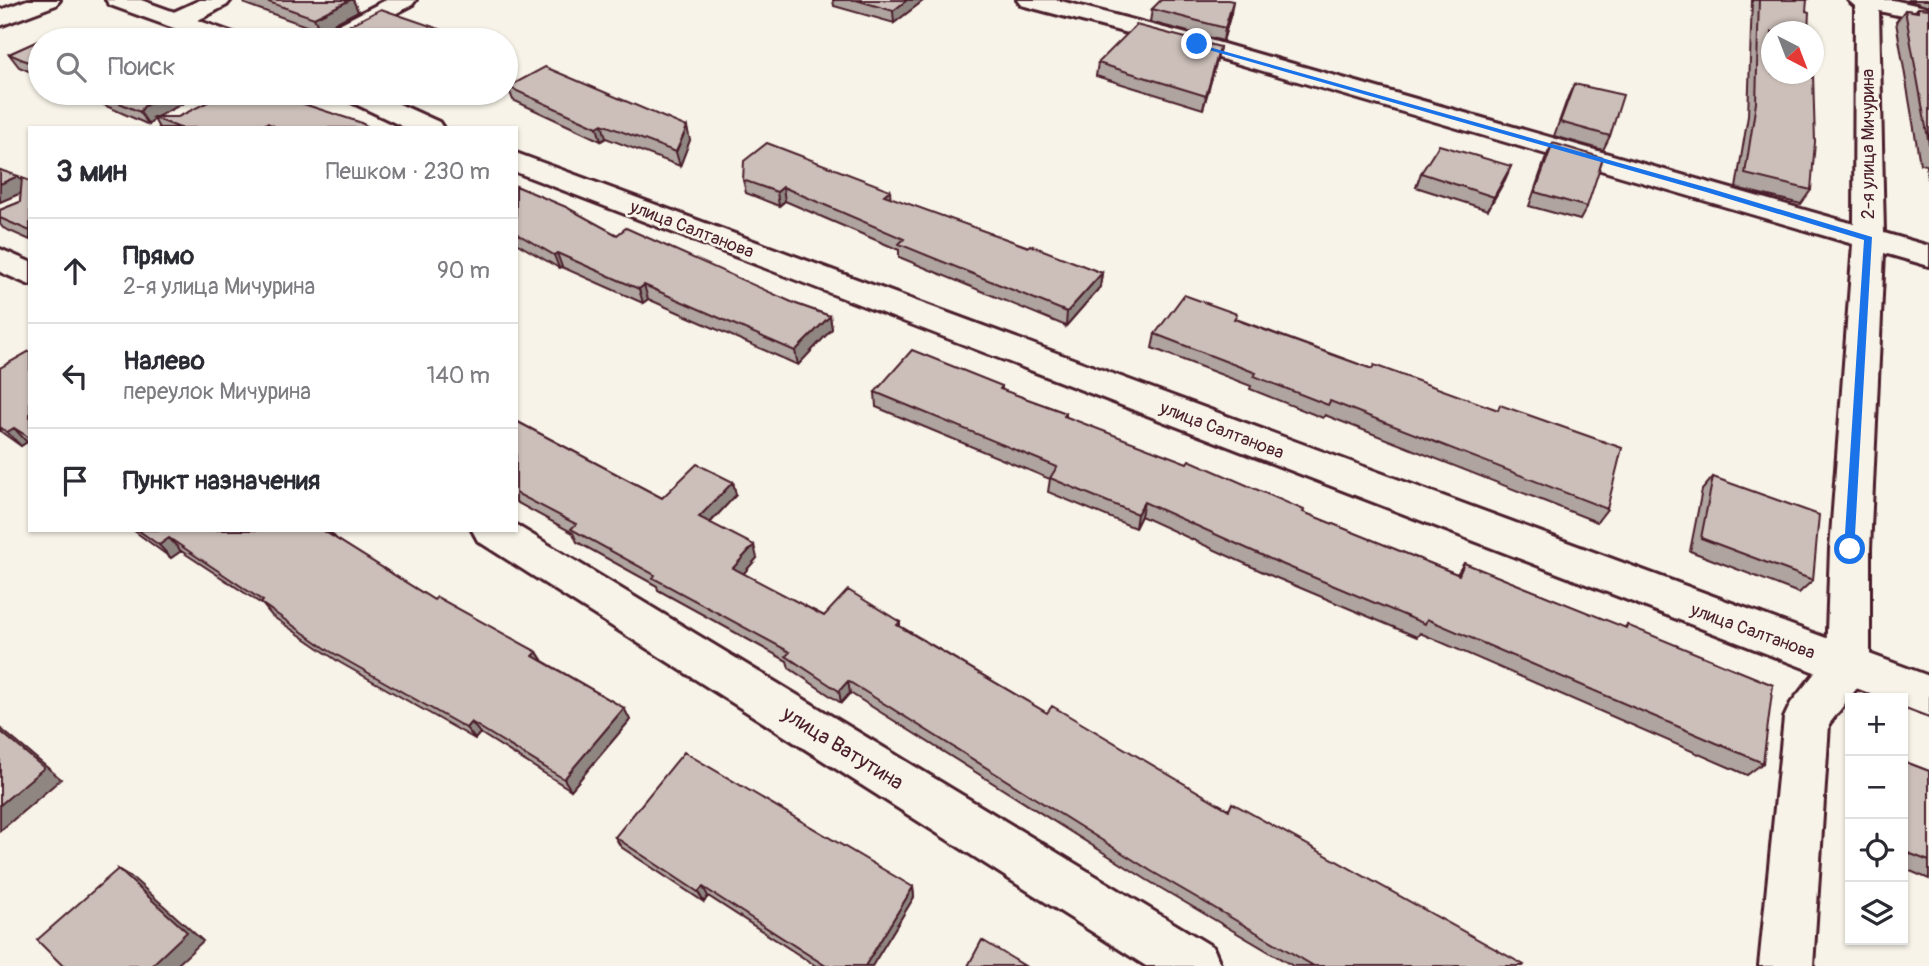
<!DOCTYPE html>
<html lang="ru">
<meta charset="utf-8">
<style>
body{margin:0;font-family:Pangolin,sans-serif;background:#f2f2f3;color:#2b2b33}
.controls{position:absolute;right:21px;bottom:21px;display:grid;overflow:hidden;border-radius:0px;box-shadow:0 2px 5px #0004}
.controls button{width:63px;height:63px;display:grid;place-items:center;padding:0;border:0;border-bottom:2px solid #e1e1e2;background:#fff;color:#2b2b33;font:35px sans-serif}
.compass{position:absolute;left:1761px;top:21px;width:63px;height:63px;border-radius:50%;background:#fff;box-shadow:0 2px 5px #0004;rotate:138deg}
.stop{position:absolute;width:21px;height:21px;margin:-16px;border:5px solid #1a73e8;border-radius:50%;background:#fff}
.stop.end{background:#1a73e8;border-color:#fff;box-shadow:0 2px 7px #0008}
.list{margin:0;padding:0;list-style:none}
h2{display:flex;justify-content:space-between;align-items:center;height:91px;margin:0;padding:0 28px;font-size:30px}
h2 small{font-size:23px;font-weight:400;color:#7c7c81}
.list li{display:grid;grid-template-columns:46px 1fr auto;gap:21px;align-items:center;box-sizing:border-box;height:105px;padding:0 28px;border-top:2px solid #e1e1e2}
.list b{display:block;font-size:26px;white-space:nowrap}
.list p{margin:0;font-size:23px;white-space:nowrap;color:#7c7c81}
.list em{font-size:23px;font-style:normal;color:#7c7c81}
.icon{flex:none;width:38px;height:38px;fill:none;stroke:currentColor;stroke-width:2;stroke-linecap:round;stroke-linejoin:round}
.map{position:relative;flex:none;width:1929px;height:966px;overflow:hidden}
.search{position:absolute;background:#fff;box-shadow:0 2px 5px #0004;left:28px;top:28px;width:490px;height:77px;display:flex;align-items:center;gap:18px;box-sizing:border-box;padding:0 24px;border-radius:38px;color:#7c7c81;font-size:26px}
.panel{position:absolute;background:#fff;box-shadow:0 2px 5px #0004;left:28px;top:126px;width:490px;height:406px;border-radius:0px}
.map>svg:first-child{display:block}
.lines{fill:none;stroke-linecap:round;stroke-linejoin:round}
.minor-casing{stroke:#4a1f2b;stroke-width:6}
.major-casing{stroke:#4a1f2b;stroke-width:6}
.minor{fill:#f7f3e8;fill-rule:evenodd}
.major{fill:#f7f3e8;fill-rule:evenodd}
.wall{fill:#afa49f;stroke:#4a1f2b;stroke-width:2}
.shaded-wall{fill:#8f8682;stroke:#4a1f2b;stroke-width:2}
.building{fill:#ccbfb9;stroke:#4a1f2b;stroke-width:2}
.route{fill:#1a73e8}
.labels{text-anchor:middle;stroke-width:5;stroke-linejoin:round;paint-order:stroke}
.street-label{font-size:18px;fill:#4a1f2b;stroke:#f7f3e8}
.near-street-label{font-size:21px;fill:#4a1f2b;stroke:#f7f3e8}
</style>
<div class="map">
<svg width="1929" height="966" viewBox="0 0 1929 966">
<rect width="100%" height="100%" fill="#f7f3e8"/>
<filter id="ink" filterUnits="userSpaceOnUse"><feTurbulence type="fractalNoise" baseFrequency=".0143" numOctaves="2"/><feDisplacementMap in="SourceGraphic" scale="14" xChannelSelector="R" yChannelSelector="G"/><feConvolveMatrix kernelMatrix="1 2 1 2 8 2 1 2 1" color-interpolation-filters="sRGB"/></filter>
<g filter="url(#ink)">
<g class="lines">
<defs>
<path id="minor" d="M27 0H60L56 5 0 26V10Z
M200 0H231L227 5C210 13 187 30 167 25L164 20 167 15Z
M386 0H416L412 5 345 40H314L318 35Z
M1017 0H1057L1206 39 1854 224 1855 6 1848 0H1893L1929 8V22L1879 11 1884 233 1929 246V266L1884 253 1870 549V665L1864 679 1829 724 1813 966H1759L1784 718 1791 703 1826 659 1830 549 1853 244 1188 49 1021 5Z
M0 249 30 262V285L0 272Z
M516 525 1213 947 1221 966H1146L478 541 472 530H516Z"/>
<path id="major" d="M106 0H141L239 35 243 40H207L110 5Z
M341 93H375L439 122 443 128H406L345 99Z
M516 153 1929 676V716L1903 706V698H1882L516 172Z"/>
</defs>
<use href="#minor" class="minor-casing"/>
<use href="#major" class="major-casing"/>
<use href="#minor" class="minor"/>
<use href="#major" class="major"/>
</g>
<path class="wall" d="M243 0H353L358 11 320 31 245 4Z
M833 0H924L894 23 834 6Z
M1752 0H1807L1772 32 1811 190 1801 204 1736 188 1748 116Z
M1907 0H1929V7Z
M1918 8 1929 9V190L1926 165 1920 164 1896 22 1905 10 1915 11Z
M1152 9 1231 13 1223 41 1150 22Z
M342 29 453 37 461 40H347Z
M40 40V76L19 67 9 54Z
M1220 47 1217 60 1203 109 1096 76 1098 63Z
M1574 84 1610 136 1603 150 1554 136 1568 97Z
M508 87 690 140 680 166 606 138 601 141 513 100Z
M77 93H193L195 97 157 117 371 128H159L154 119 149 125Z
M1553 143 1587 207 1580 220 1529 206 1546 157Z
M1511 166 1488 210 1416 187 1421 173Z
M0 170 22 181H30V240L3 228 0 224V210L20 202 21 193 0 202Z
M743 180 891 198 1102 273 1100 287 1066 326 899 257V250L785 201 779 206 746 193Z
M516 186 617 235 796 304 830 316 832 329 798 365 648 299 643 303 562 267 559 268 516 243Z
M1236 319 1372 369 1498 410 1500 405 1607 509 1597 522 1325 415 1323 418 1250 389 1251 386 1152 348 1155 334Z
M30 351V443L27 442 21 446 0 431V368Z
M1002 386V390L1066 413V417L1457 574 1464 563 1624 628 1627 625 1763 763 1747 775 1420 633 1417 637 1272 576 1141 516 1135 528 1048 492 1050 479 876 407 875 392Z
M516 421 662 498 733 482 736 495 710 523 757 558 743 574 824 616 900 622V626L1047 713 1523 966H1293L1147 880 850 693 841 703 789 668 787 661 658 590 657 586 577 542 573 533 516 502Z
M1713 477 1813 580 1799 593 1690 551 1702 490Z
M133 530H329L335 538 434 600 537 652 543 661 624 708 630 720 571 790 480 733 475 739 339 662 272 616 263 605 181 551 171 558Z
M1903 761 1929 771V879L1903 868Z
M615 837 913 887 914 897 872 966H816L708 896 704 902 621 847Z"/>
<path class="shaded-wall" d="M350 0H353L358 11 320 31 314 18Z
M907 0H924L894 23 893 11Z
M1233 1 1231 13 1223 41 1225 28Z
M1220 47 1217 60 1203 109 1206 96Z
M171 93H193L195 97 155 118 152 117 154 119 149 125 140 112 144 106Z
M267 123 270 128H259Z
M602 124 606 138 601 141 597 127Z
M687 127 690 140 680 166 676 152Z
M1511 166 1505 180 1488 210 1494 197Z
M18 176 28 190 0 202V184Z
M783 187 785 201 779 206 777 192Z
M890 190 891 203 884 195Z
M557 253 562 267 559 268 554 255Z
M1102 273 1100 287 1066 326 1067 312Z
M644 285 648 299 643 303 639 289Z
M830 316 832 329 798 365 795 351Z
M14 428 27 442 21 446 7 432Z
M733 482 736 495 703 530 699 517Z
M1144 502 1141 516 1135 528 1137 514Z
M325 530H329L338 541 324 531Z
M169 538 181 551 171 558 159 545Z
M754 545 757 558 737 581 733 568Z
M537 652 544 664 533 656Z
M848 681 850 693 841 703 839 691Z
M624 708 630 720 571 790 564 779Z
M471 722 480 733 475 739 466 728Z
M0 728 61 779 0 831Z
M118 869 134 879 203 941 176 966H151Z
M703 887 708 896 704 902 698 892Z
M913 887 914 897 872 966H865Z"/>
<path class="building" d="M263 0H350L314 18Z
M856 0H907L893 11Z
M1161 0H1228L1233 1 1225 28 1152 9Z
M1759 0H1807L1806 11 1809 12 1808 32H1772V74H1813L1815 142 1811 190 1745 174 1756 103Z
M1918 8 1929 9V144L1905 10 1918 12Z
M381 9 451 33 448 35 461 40H371L342 29Z
M1136 25 1220 47 1206 96 1098 63Z
M62 31 84 40H40Z
M40 40V67L9 54Z
M545 67 687 127 676 152 602 124 597 127 508 87Z
M1574 84 1623 95 1610 136 1560 122Z
M97 93H171L144 106 140 112Z
M224 93H270L359 122 371 128H278L267 123 259 128H180L152 117H178L218 97Z
M767 143 890 190 884 195 1028 247 1030 245 1102 273 1067 312 899 244 904 239 783 187 777 192 743 180 744 161Z
M1553 143 1603 158 1587 207 1535 192Z
M1439 145 1511 166 1494 197 1421 173Z
M0 170 18 176 0 184Z
M22 178 30 181V231L0 218V210L20 202Z
M516 186 566 207 617 235 626 228 796 304 830 316 795 351 644 285 639 289 557 253 554 255 516 233Z
M1184 295 1237 314 1234 319 1372 369 1374 365 1498 410 1500 405 1622 448 1607 509 1330 401 1328 405 1254 376 1256 373 1155 334Z
M912 350 1002 386 1000 389 1066 413 1064 416 1187 463 1189 460 1304 510 1303 512 1459 575 1464 563 1626 628 1627 625 1773 685 1763 763 1427 619 1425 624 1277 562 1144 502 1137 514 1050 478 1057 467 875 392Z
M30 351V438L14 428 7 432 0 427V368Z
M516 421 662 498 697 464 733 482 699 517 754 545 733 568 824 616 848 590 900 622 897 625 1047 713 1052 706 1229 810 1232 803 1524 965 1523 966H1314L1151 871 848 681 839 691 786 656 790 652 653 578 655 575 571 529 576 524 516 493Z
M1713 477 1819 515 1813 580 1701 538Z
M138 530H325L324 531 434 600 437 597 537 652 533 656 624 708 564 779 471 722 466 728 328 650 261 603 263 601 169 538 159 545Z
M0 731 44 768 0 805Z
M684 752 913 887 865 966H826L703 887 698 892 615 837Z
M1903 761 1929 771V861L1903 851Z
M118 869 187 932 151 966H63L37 940Z
M982 940 1025 966H968Z"/>
</g>
<path class="route" d="M1195 43 1712 189 1872 237 1854 552 1850 553 1844 549 1864 240 1706 192 1195 46Z"/>
<g class="labels">
<g class="street-label">
<text transform="translate(1868 144) rotate(-90)" y="6">2-я улица Мичурина</text>
<text transform="translate(692 229) rotate(21)" y="6">улица Салтанова</text>
<text transform="translate(1222 430) rotate(21)" y="6">улица Салтанова</text>
<text transform="translate(1753 631) rotate(20)" y="6">улица Салтанова</text>
</g>
<g class="near-street-label">
<text transform="translate(843 748) rotate(32)" y="7">улица Ватутина</text>
</g>
</g>
</svg>
<div class="controls">
<button>+</button>
<button>−</button>
<button><svg class="icon" aria-label="locate" viewBox="0 0 24 24"><circle cx="12" cy="12" r="6"/><path d="M12 2v4M12 18v4M2 12h4M18 12h4"/></svg></button>
<button><svg class="icon" aria-label="layers" viewBox="0 0 24 24"><path d="M12 4l9 5-9 5-9-5zM3 14l9 5 9-5"/></svg></button>
</div>
<svg class="compass" viewBox="-18 -18 36 36"><path d="M0-13l5 13h-10z" fill="#e53935"/><path d="M0 13l5-13h-10z" fill="#7c7c81"/></svg>
<div class="stop" style="left:1850px;top:549px"></div>
<div class="stop end" style="left:1197px;top:44px"></div>
<div class="search"><svg class="icon" aria-label="search" viewBox="0 0 24 24"><circle cx="10" cy="10" r="6"/><path d="M15 15l6 6"/></svg>Поиск</div>
<section class="panel">
<h2>3 мин<small>Пешком · 230 m</small></h2>
<ul class="list">
<li><svg class="icon" aria-label="ahead" viewBox="0 0 24 24"><path d="M12 20V5M6 11l6-6 6 6"/></svg><div><b>Прямо</b><p>2-я улица Мичурина</p></div><em>90 m</em></li>
<li><svg class="icon" aria-label="left" viewBox="0 0 24 24"><path d="M17 20v-9H6M10 6l-5 5 5 5"/></svg><div><b>Налево</b><p>переулок Мичурина</p></div><em>140 m</em></li>
<li><svg class="icon" aria-label="arrive" viewBox="0 0 24 24"><path d="M6 21V4h12l-3 4 3 4H6"/></svg><div><b>Пункт назначения</b></div></li>
</ul>
</section>
</div>
